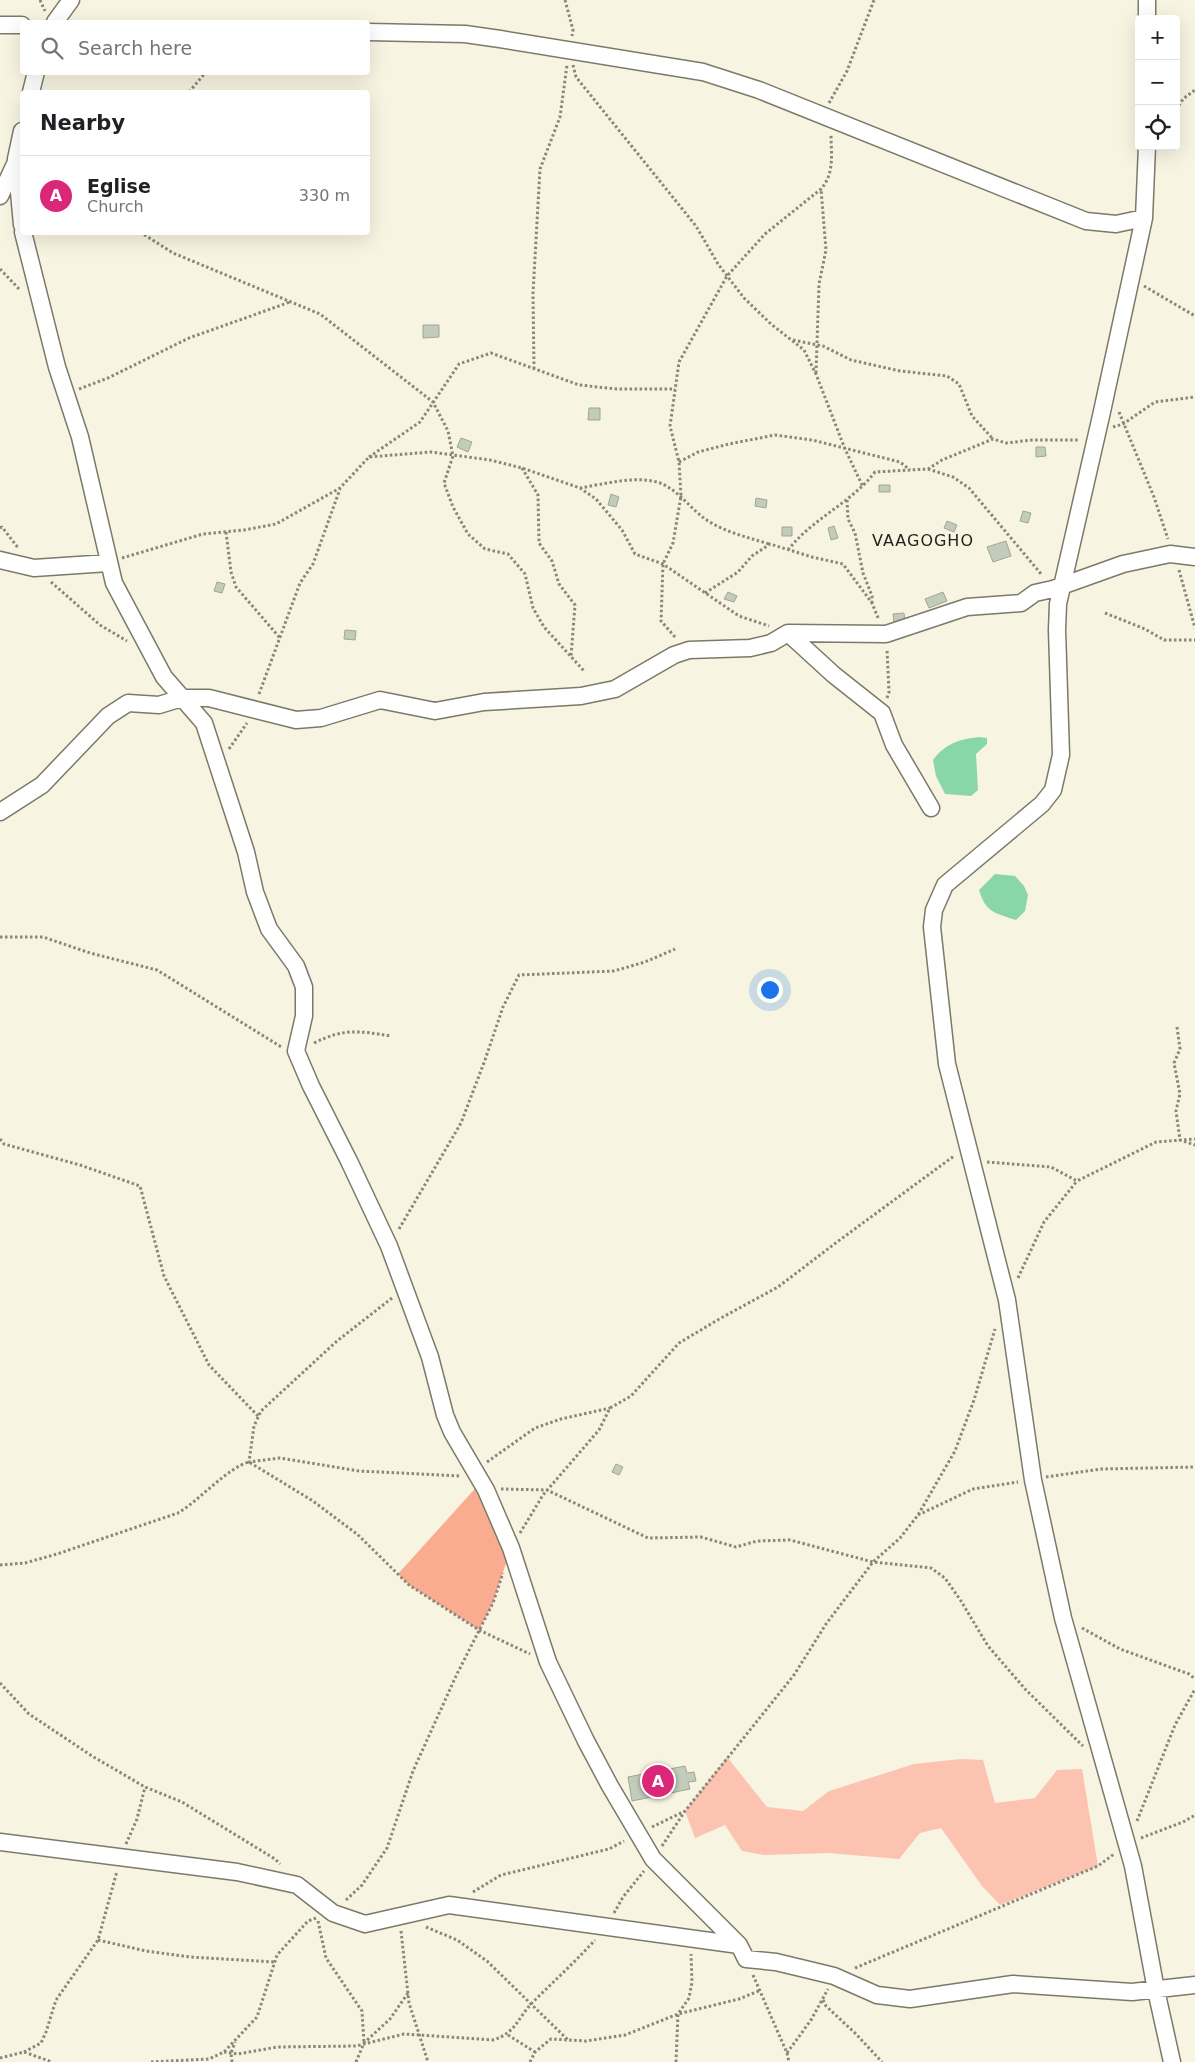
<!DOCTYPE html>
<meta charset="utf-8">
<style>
body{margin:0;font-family:"DejaVu Sans",sans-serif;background:#f2f2f2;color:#202124}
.controls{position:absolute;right:15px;top:15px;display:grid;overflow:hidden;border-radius:5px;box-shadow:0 5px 20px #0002}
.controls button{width:45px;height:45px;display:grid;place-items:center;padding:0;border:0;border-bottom:1px solid #e0e0e0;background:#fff;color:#202124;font:25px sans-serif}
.you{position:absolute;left:769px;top:989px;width:18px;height:18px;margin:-12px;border:4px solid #fff;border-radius:50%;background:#1a73e8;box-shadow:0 0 0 8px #1a73e833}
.badge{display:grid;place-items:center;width:32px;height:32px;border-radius:50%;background:#db2777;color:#fff;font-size:16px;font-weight:700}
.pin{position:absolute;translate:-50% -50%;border:2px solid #fff;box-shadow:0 1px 5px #0006}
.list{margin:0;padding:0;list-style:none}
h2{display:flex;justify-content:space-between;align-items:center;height:65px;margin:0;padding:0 20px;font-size:21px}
h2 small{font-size:16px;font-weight:400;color:#757577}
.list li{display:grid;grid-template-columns:32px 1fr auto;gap:15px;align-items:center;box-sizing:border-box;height:80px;padding:0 20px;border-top:1px solid #e0e0e0}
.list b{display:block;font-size:19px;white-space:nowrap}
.list p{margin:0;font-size:16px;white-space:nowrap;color:#757577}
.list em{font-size:16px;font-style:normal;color:#757577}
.icon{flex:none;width:28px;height:28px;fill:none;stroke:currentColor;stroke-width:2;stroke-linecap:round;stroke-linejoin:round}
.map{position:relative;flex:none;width:1195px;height:2062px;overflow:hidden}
.search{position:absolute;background:#fff;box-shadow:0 5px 20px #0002;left:20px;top:20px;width:350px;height:55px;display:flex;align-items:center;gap:12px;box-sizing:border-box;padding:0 18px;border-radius:5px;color:#757577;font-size:19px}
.panel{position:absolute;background:#fff;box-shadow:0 5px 20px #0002;left:20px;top:90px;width:350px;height:145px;border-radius:5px}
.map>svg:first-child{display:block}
.green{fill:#fcc3b0}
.forest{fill:#faac91}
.water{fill:#88d6a9}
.building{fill:#c3cbbb;stroke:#9fa797}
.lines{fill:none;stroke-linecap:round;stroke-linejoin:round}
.street-casing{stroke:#7c7969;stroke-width:19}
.path{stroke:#89877b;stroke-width:3;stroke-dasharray:2.5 2.5;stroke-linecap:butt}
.street{stroke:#fff;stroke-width:16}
.labels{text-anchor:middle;stroke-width:4.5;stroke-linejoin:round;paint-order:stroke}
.quarter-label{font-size:16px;letter-spacing:1px;fill:#23221c;stroke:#f7f4e2}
</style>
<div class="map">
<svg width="1195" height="2062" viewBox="0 0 1195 2062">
<rect width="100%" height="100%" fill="#f7f4e2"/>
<path class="green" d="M727 1757 767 1807 803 1811 829 1791 914 1764 961 1759 983 1760 995 1803 1035 1798 1057 1770 1082 1769 1098 1866 1000 1905 982 1886 941 1828 920 1833 899 1859 828 1853 764 1855 742 1851 725 1825 695 1838 685 1811Z"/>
<path class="forest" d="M481 1482 511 1548 493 1603 479 1630 409 1585 398 1574Z"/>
<path class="water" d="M979 737 987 738V744L976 754 978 790 971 796 945 794 936 776 933 760C945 744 959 739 979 737Z
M995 874 1015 876 1024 886 1028 895 1025 911 1016 920C995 913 986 913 979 890Z"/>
<path class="building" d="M423 325H439V337L423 338Z
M589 408H600V420H588Z
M461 438 472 442 468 452 457 447Z
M1036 447H1045L1046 456 1036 457Z
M879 485H890V492H879Z
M611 494 619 497 616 507 608 505Z
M756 498 767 500 766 508 755 506Z
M1023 511 1031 513 1028 523 1020 521Z
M947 521 957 525 954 532 944 528Z
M834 526 838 538 831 540 828 528Z
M782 527H792V536H782Z
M1006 541 1011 556 993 562 987 547Z
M217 582 225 584 222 593 214 591Z
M728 592 737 596 734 602 724 599Z
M943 592 947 601 929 608 925 599Z
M904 613 905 621 894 622 893 614Z
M345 630 356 631 355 640 344 639Z
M616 1464 623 1467 619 1475 612 1472Z
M685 1766 687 1773 694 1772 696 1781 688 1782 690 1789 632 1801 628 1777Z"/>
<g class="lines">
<defs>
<path id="street" d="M1147 0V19
M55 22 71 0
M0 25H22
M368 32 465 34 500 39 703 72 759 90 1086 221 1116 224 1144 218
M31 92 36 72
M22 131 16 159 22 225
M1147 146 1144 218 1101 416 1058 604 1057 630 1061 755 1053 790 1042 804 945 885 934 910 932 927 947 1064 1007 1300 1033 1480 1063 1618 1133 1866 1156 1990 1172 2062
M0 196 16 162
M23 232 57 367 80 437 114 583 164 677 204 723 246 852 255 892 269 929 296 966 304 987V1016L296 1051 311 1086 349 1161 389 1246 430 1357 445 1415 452 1432 486 1490 511 1548 548 1662 586 1741 610 1786 653 1859 739 1945
M0 560 34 568 108 563
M788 633 834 675 882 713 894 745 931 808
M0 812 42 785 108 716 128 703 159 705 182 698H209L296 720 321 718 380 700 435 711 484 702 581 696 615 689 674 655 689 650 750 648 771 643 788 633 886 634 967 607 1021 603 1035 593 1053 589 1123 564 1170 554 1195 557
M0 1842 237 1872 297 1885 333 1913 365 1924 449 1905 739 1945 746 1959 776 1962 834 1976 877 1995 910 1999 1013 1984 1132 1992 1195 1985"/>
</defs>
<use href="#street" class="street-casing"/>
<path class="path" d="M40 0 45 11
M565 0 573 30 572 36
M573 65 576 77 696 226 718 264 744 298 771 324 804 350 816 374 845 449 863 487
M189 92 206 72
M829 103 847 71 874 0
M1176 110 1183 99 1195 90
M140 232 173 253 320 314 433 402 448 431 453 456 444 483 453 507 468 534 485 549 508 554 525 574 533 608 544 627 585 672
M0 269 20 290
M1144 286 1195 316
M793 340 823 346 851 360 900 371 947 376 959 384 972 416 993 439
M534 369 533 293 540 169 560 117 567 65
M816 373 819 284 826 250 821 189
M79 389 108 378 189 338 290 302
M1119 412 1154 497 1168 539
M1113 427 1123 424 1155 402 1195 397
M369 457 420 422 459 364 491 353 579 385 617 389H675
M679 462 698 452 729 444 775 435 812 440 900 462 910 470
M522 468 538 495 539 543 552 561 559 584 575 605 571 656
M928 469 953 477 969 488 1042 575
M580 488C604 484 637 475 660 483 678 490 690 508 705 519 724 532 747 537 769 544
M847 500 848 519 855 533 863 573 872 596V603
M0 528 2 527 19 549
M226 532 231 572 236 587 280 638
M788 550C813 518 850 504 875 472L928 469 942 460 993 439 1006 443 1032 440H1079
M122 558 203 534 244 530 276 524 340 488 369 457 431 452 490 460 522 468 580 488 596 499 622 530 635 554 663 564 739 616 769 626
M1179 570 1195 628
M51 582 100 625 127 641
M705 593 738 572 752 556 770 544 812 557 843 564 872 603 879 620
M1105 613 1145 629 1164 640H1195
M675 637 661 621 663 564 673 543 681 496 679 462 670 426 679 362 727 276 765 234 821 189C835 173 831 153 831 134
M259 694 300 583 313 564 340 489
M887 698 889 692 887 649
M229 749 247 723
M0 937H43L90 953 157 970 283 1048
M1177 1027 1180 1049 1174 1063 1180 1094 1176 1111 1180 1140 1195 1145
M314 1043C344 1028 359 1031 391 1036
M0 1139 4 1144 80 1165 140 1186 164 1276 209 1365 258 1416
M987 1162 1051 1167 1077 1181 1156 1142 1195 1139
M399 1229 461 1123 485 1060 503 1007 519 975 614 971 645 962 675 949
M1018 1278 1044 1222 1077 1181
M392 1298 337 1341 261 1411 254 1426 249 1462 280 1458 359 1471 460 1476
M487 1462 535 1428 561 1419 610 1408
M1046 1477 1101 1469 1195 1467
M501 1489 547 1490 648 1538 701 1537 736 1547 757 1541 790 1540 873 1562 931 1568 945 1578 961 1601 988 1646 1026 1690 1083 1746
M918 1515 973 1489 1018 1482
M520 1533 543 1495 599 1430 610 1408 631 1396 679 1343 721 1318 778 1287 837 1242 954 1156
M0 1565 25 1563 57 1554 178 1513C200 1500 227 1468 249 1462L313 1501 357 1534 409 1585 479 1630 530 1654
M1082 1628 1120 1649 1189 1674 1195 1679
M0 1683 29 1714 92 1756 145 1787 182 1802 275 1859 280 1864
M1137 1821 1175 1725 1195 1689
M652 1827 685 1811
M1141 1838 1183 1822 1195 1815
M126 1844 137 1819 145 1787
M662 1846 685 1811 794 1675 826 1624 873 1562 900 1538 918 1515 955 1451 974 1400 995 1329
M473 1892 501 1875 609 1849 624 1841
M346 1900 362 1885 387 1848 413 1771 456 1676 493 1603 503 1573
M614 1913 623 1897 644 1871
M318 1921 326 1958 362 2011 364 2043
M426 1927 457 1940 487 1961 568 2040
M401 1931 409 2003 428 2062
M98 1940 146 1951 190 1957 275 1962
M855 1968 1098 1866 1114 1854
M753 1975 787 2053 789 2062
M823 2000 826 2006 856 2034 882 2062
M508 2035 535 2052
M24 2052 41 2043 46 2032 56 2000 98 1940 117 1871
M224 2052 238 2054 277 2047 356 2046 404 2034 494 2040C517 2031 517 2019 532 2003 553 1982 574 1963 595 1940
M787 2053 811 2020 828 1989
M0 2058 24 2052 52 2062
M151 2062 209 2059 224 2052 257 2017 277 1955 308 1921 316 1918
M232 2062 231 2053 235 2042
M356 2062 364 2043 390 2019 408 1993
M530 2062 535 2052 551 2039 586 2041 625 2035 678 2014 739 1999 761 1990
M676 2062 678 2014 689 1998 692 1982 691 1954"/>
<use href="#street" class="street"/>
</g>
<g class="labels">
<g class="quarter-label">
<text x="923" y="546">VAAGOGHO</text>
</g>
</g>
</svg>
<div class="controls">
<button>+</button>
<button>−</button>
<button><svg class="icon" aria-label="locate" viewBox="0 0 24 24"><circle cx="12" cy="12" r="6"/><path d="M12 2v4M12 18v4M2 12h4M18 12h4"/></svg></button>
</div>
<div class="you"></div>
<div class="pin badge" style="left:658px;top:1781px">A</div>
<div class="search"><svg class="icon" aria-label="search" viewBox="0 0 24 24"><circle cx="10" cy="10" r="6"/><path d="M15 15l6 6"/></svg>Search here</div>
<section class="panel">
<h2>Nearby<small></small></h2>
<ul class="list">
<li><span class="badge">A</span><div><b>Eglise</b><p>Church</p></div><em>330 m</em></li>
</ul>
</section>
</div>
